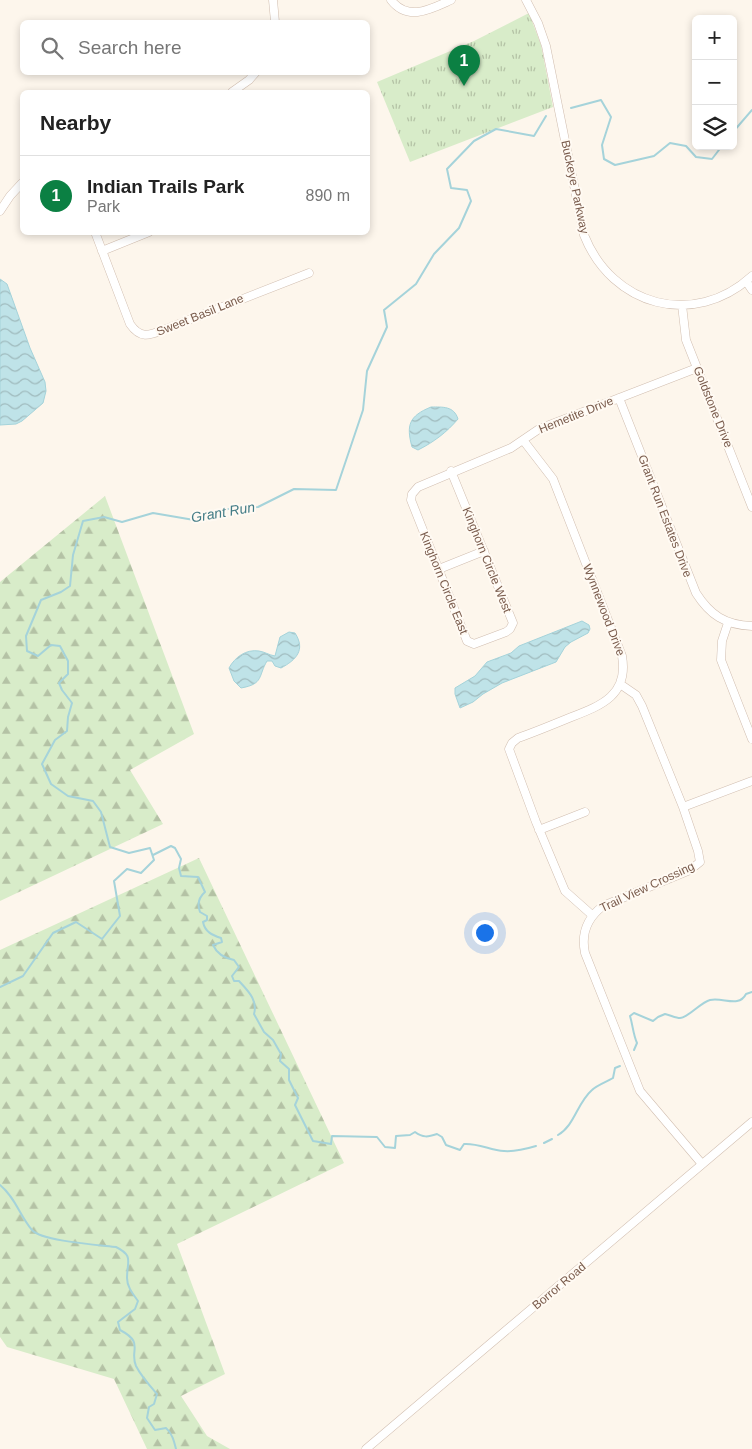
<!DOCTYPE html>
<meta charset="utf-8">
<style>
body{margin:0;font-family:Arial,sans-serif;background:#f6f6f6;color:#222}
.controls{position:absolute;right:15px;top:15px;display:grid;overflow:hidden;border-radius:8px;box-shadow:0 2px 8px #0003}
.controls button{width:45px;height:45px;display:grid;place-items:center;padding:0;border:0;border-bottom:1px solid #e0e0e0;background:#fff;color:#222;font:25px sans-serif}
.you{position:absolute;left:484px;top:932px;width:18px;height:18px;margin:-12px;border:4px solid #fff;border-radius:50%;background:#1a73e8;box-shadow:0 0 0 8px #1a73e833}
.badge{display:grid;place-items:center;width:32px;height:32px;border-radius:50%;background:#0b8043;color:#fff;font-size:16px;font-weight:700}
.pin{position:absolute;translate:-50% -41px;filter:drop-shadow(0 1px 2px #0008)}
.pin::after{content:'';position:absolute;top:26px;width:18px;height:15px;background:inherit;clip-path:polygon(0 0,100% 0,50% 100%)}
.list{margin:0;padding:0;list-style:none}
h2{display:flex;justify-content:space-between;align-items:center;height:65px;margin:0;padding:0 20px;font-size:21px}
h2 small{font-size:16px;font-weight:400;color:#767676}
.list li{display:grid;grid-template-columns:32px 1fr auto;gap:15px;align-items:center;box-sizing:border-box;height:80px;padding:0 20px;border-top:1px solid #e0e0e0}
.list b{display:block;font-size:19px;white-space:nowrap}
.list p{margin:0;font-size:16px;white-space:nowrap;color:#767676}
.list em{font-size:16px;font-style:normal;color:#767676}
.icon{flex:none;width:28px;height:28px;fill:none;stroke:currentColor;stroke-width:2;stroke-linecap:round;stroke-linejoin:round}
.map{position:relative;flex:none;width:752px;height:1449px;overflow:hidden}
.search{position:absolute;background:#fff;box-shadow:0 2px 8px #0003;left:20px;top:20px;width:350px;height:55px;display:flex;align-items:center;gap:12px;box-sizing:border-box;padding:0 18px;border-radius:8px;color:#767676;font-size:19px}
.panel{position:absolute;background:#fff;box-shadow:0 2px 8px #0003;left:20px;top:90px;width:350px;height:145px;border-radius:8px}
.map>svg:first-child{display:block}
.forest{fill:url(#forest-firs)}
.park{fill:url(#park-tufts)}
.water{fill:url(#water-waves);stroke:#a5d3da}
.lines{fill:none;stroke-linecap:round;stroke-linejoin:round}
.stream{stroke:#a5d3da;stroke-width:2}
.minor-casing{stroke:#d1beb0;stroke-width:9}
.minor{stroke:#fff;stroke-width:8}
.labels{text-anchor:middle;stroke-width:4;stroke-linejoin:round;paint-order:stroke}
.street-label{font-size:12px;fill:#7a5c4d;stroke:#fffaf3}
.water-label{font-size:14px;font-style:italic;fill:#437c86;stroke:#fffaf3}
</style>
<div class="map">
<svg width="752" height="1449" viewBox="0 0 752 1449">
<defs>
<pattern id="forest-firs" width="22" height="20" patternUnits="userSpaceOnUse" patternTransform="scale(1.25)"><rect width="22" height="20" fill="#d8ecc9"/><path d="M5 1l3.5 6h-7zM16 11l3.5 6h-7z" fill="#b4c2a5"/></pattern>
<pattern id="park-tufts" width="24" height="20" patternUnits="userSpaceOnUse" patternTransform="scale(1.25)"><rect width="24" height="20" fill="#d8ecc9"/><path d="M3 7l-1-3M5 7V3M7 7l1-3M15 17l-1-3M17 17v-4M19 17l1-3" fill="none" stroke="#b4c2a5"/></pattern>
<pattern id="water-waves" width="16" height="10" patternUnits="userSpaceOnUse" patternTransform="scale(1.25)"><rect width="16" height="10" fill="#bfe3e8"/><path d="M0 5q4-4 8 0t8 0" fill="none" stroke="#a0bbbe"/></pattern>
</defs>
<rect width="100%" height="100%" fill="#fdf6ec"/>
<path class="forest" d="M105 496 194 734 130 770 163 824 0 901V582Z
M199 858 344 1163 177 1244 225 1374 181 1396 207 1436 230 1449H147L114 1379 7 1347 0 1337V950Z"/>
<path class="park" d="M529 13 541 45 553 107 410 162 377 82 474 41Z"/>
<path class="water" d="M0 279 7 284 30 348 45 382 46 391 43 403 22 421 16 424 0 425Z
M431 407C443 407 454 406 458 419 447 432 434 442 418 450L412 447C406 425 409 416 431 407Z
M582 621 589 625 590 629 588 633 571 642 565 647 556 662 502 683 483 694 473 702 460 708 455 694V688L475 676 487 662 511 653 519 646Z
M289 632 295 633C306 650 296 660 281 668L275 666 272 661H267C258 676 264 684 241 688L234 681 229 668C235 657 246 649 259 651 265 652 269 655 275 656L280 637Z"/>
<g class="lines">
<path class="stream" d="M571 108 601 100 611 117 602 145 604 159 615 165 654 156 670 143 686 146 696 157 712 159 722 146
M733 132 752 110
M153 855 171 846 175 848 181 859 179 868 181 876 198 877 205 892C198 898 197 904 200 912L207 916V920L203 922C205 932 212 935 221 938L222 942 213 945C217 954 224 958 234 960L239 967 232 976 234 981H239C248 991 258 1000 254 1014L264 1032 273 1040 281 1054 280 1061 289 1069V1080L298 1098 295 1105 313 1141 331 1144 332 1136 377 1137 385 1147 395 1148 396 1136 410 1135 415 1132C423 1138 428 1137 437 1134L442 1137 446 1145 460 1150 464 1144C478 1143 490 1150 504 1151 515 1152 526 1149 536 1146
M0 987 23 976 53 933 76 922 102 939 120 916 114 881 127 869 141 873 154 860 150 848 129 853 110 847 101 812 93 801 68 796 51 784 42 764 55 740 67 731 68 717 72 703 62 690 59 683 68 674V661L60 646 51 645 38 656 27 651 26 636 41 600 61 592 70 586 73 555 83 521 104 517 122 522 153 513 194 520 228 509 258 507 294 489 336 490 363 410 367 371 387 327 384 310 416 284 434 254 459 228 471 201 467 190 451 188 447 169 474 141 496 129 534 136 546 116
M634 1050 637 1043C633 1034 633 1026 630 1016L634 1013 653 1021 658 1017 665 1014C670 1015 676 1018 680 1018 688 1018 701 1002 710 1000 723 997 739 1008 746 994L752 992
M558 1135C575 1125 577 1103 592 1090 597 1085 606 1082 613 1078L615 1068 620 1066
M544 1143 552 1139
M0 1185C15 1197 20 1216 32 1230 41 1241 99 1245 116 1247 134 1256 127 1261 127 1278 127 1287 133 1294 138 1301L135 1309 118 1322 120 1330C145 1343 129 1350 136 1366 141 1376 150 1386 157 1394L154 1404 149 1407 147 1418 155 1430 166 1428C172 1433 174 1441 176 1449"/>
<defs>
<path id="minor" d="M273 0 275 22
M391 0C408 22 431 9 451 0
M526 0 538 23 546 46 584 235C612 306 694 329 752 276
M232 92 249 80 256 72
M0 211 10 196 22 183
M95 232 130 324C141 340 150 335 166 329L309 273
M102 251 149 232
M746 281 752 290
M682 305 686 340 752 507
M619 398 696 593C710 615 725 625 752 626
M523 440 553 479 622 656C629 696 600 706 569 718 552 725 535 732 518 738L512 743 509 749 536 822 565 891 592 915
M451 471 513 623 510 629 506 632 474 644 467 641 411 500 412 494 418 487 511 448 539 429 697 368
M439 569 484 551
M728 623 722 641 721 660 752 739
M620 684 636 695 642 706 683 807 698 851 700 862 690 870 603 906C587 918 581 934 585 953L640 1091 702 1164
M683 807 752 781
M539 830 585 812
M366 1449 752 1122"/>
</defs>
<use href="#minor" class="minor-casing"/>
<use href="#minor" class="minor"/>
</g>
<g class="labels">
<g class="street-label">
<text transform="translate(575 187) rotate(78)" y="4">Buckeye Parkway</text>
<text transform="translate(200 315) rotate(-22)" y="4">Sweet Basil Lane</text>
<text transform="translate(713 407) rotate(68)" y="4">Goldstone Drive</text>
<text transform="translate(576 415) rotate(-22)" y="4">Hemetite Drive</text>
<text transform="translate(665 516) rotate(69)" y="4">Grant Run Estates Drive</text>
<text transform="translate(487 560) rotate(68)" y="4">Kinghorn Circle West</text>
<text transform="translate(444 583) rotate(68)" y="4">Kinghorn Circle East</text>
<text transform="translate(604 610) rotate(69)" y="4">Wynnewood Drive</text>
<text transform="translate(647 887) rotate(-25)" y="4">Trail View Crossing</text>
<text transform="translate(559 1286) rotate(-40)" y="4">Borror Road</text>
</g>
<g class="water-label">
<text transform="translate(223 512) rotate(-10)" y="5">Grant Run</text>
</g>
</g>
</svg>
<div class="controls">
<button>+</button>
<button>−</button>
<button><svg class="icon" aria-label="layers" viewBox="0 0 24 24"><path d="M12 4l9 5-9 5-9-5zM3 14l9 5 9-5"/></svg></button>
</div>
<div class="you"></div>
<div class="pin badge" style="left:464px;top:86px">1</div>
<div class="search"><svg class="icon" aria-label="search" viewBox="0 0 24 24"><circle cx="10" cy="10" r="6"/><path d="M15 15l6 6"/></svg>Search here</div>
<section class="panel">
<h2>Nearby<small></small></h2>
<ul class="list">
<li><span class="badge">1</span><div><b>Indian Trails Park</b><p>Park</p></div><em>890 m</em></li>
</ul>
</section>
</div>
